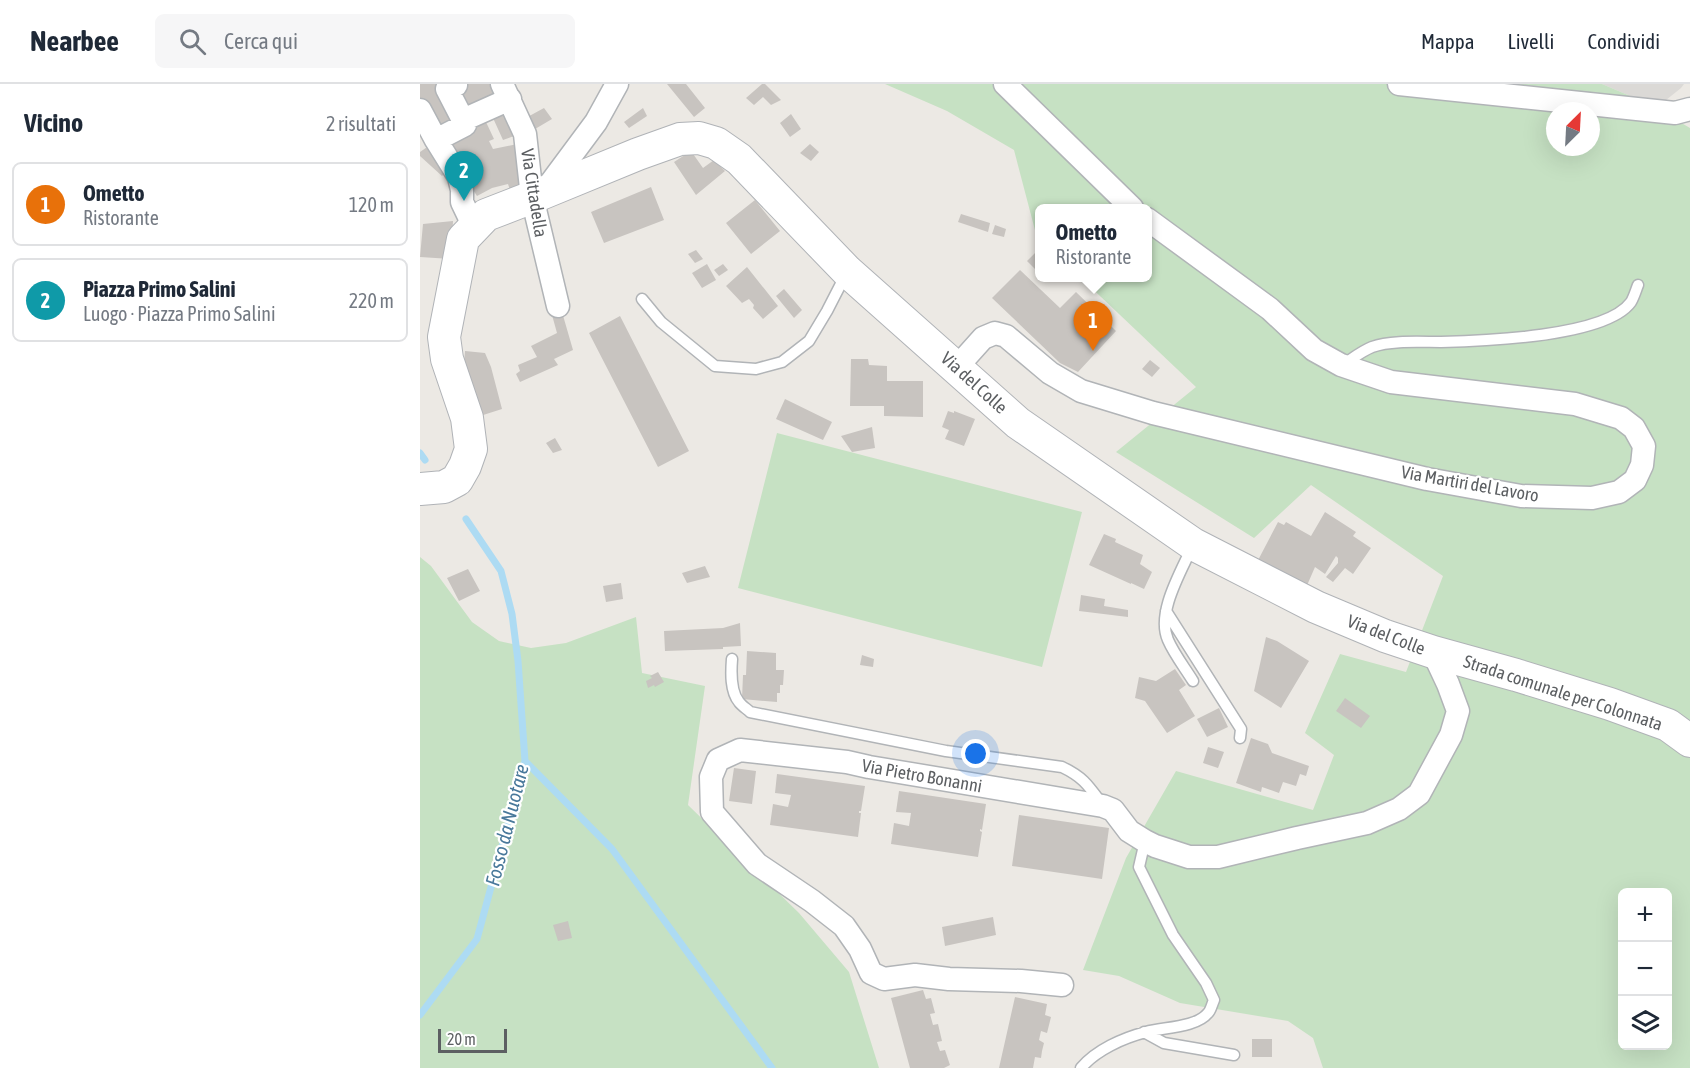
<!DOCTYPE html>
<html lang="it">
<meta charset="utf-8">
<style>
body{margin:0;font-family:"Asap Condensed",sans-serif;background:#f6f6f7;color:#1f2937}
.controls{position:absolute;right:18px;bottom:18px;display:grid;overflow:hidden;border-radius:9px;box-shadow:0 6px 24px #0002}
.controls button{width:54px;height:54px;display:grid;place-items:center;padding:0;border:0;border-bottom:2px solid #e0e1e3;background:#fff;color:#1f2937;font:30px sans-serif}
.compass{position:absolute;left:1126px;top:18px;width:54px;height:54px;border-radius:50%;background:#fff;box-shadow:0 6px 24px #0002;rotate:24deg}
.scale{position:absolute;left:18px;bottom:15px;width:69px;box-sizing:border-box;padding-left:6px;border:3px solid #5c5f62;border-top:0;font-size:16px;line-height:21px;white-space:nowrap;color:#5c5f62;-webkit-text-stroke:4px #fff;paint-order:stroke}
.you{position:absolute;left:556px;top:670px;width:21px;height:21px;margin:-15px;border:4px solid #fff;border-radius:50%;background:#1a73e8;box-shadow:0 0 0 9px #1a73e833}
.badge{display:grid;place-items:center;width:39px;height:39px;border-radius:50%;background:#0f766e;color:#fff;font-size:20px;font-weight:700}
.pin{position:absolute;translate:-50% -50px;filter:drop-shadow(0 2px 3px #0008)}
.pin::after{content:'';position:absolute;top:32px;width:21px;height:18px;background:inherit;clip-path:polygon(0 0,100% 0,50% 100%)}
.popup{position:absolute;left:615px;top:120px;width:117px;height:78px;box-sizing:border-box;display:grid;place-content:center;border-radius:9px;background:#fff;filter:drop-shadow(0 2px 4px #0005);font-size:20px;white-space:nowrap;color:#747a83}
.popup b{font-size:22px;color:#1f2937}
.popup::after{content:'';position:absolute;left:50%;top:100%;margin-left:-12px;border:12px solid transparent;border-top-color:#fff}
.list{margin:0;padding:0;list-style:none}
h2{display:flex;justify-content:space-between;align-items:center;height:78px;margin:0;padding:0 24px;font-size:26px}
h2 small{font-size:20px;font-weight:400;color:#747a83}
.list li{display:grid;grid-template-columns:39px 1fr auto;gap:18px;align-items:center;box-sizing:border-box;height:84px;margin:0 12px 12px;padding:0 12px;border:2px solid #e0e1e3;border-radius:9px}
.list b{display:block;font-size:22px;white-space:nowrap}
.list p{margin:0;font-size:20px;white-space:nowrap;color:#747a83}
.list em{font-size:20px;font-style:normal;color:#747a83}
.icon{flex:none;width:33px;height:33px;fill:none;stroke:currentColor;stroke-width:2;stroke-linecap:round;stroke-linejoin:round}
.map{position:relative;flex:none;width:1270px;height:984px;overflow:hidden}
header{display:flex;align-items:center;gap:36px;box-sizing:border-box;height:84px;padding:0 30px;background:#fff;border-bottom:2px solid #e0e1e3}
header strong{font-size:28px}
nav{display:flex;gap:33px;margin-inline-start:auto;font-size:21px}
.search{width:420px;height:54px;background:#f6f6f7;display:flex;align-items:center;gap:15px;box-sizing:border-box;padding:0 21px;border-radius:9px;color:#747a83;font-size:22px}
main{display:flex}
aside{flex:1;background:#fff}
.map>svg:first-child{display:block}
.industrial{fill:#dbd9d6}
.green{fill:#c6e1c3;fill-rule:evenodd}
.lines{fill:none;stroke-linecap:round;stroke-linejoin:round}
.stream{stroke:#addbf3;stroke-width:7}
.building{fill:#c8c4c0}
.lane-casing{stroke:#b1b4b7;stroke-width:13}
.street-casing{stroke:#b1b4b7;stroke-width:25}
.secondary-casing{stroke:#b0b3b7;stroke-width:34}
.lane{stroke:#fff;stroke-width:10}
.street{stroke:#fff;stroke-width:22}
.secondary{stroke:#fff;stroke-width:32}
.labels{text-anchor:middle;stroke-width:4.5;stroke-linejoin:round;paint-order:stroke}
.street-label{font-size:18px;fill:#5c5f62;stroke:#fff}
.water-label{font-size:20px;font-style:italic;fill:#49799b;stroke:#fff}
</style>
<header>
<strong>Nearbee</strong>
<div class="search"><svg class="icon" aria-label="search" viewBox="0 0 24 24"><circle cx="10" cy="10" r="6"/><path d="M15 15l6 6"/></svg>Cerca qui</div>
<nav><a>Mappa</a><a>Livelli</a><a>Condividi</a></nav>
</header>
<main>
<aside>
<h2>Vicino<small>2 risultati</small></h2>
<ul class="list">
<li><span class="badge" style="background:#e8710a">1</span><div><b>Ometto</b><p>Ristorante</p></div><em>120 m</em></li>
<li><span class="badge" style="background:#0f9aa8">2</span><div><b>Piazza Primo Salini</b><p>Luogo · Piazza Primo Salini</p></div><em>220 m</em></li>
</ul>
</aside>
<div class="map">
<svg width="1270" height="984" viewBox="0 0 1270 984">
<rect width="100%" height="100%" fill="#ece9e4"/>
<path class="industrial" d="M1182 0H1264L1261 4 1246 16 1235 20H1229Z"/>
<path class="green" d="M465 0H1182L1229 20 1270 44V984H903L893 954 868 937 760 919 699 892 663 886 706 774 756 687 893 726 914 671 885 649 920 570 986 588 1023 492 891 401 834 454 696 368 776 303 661 194H727V124H619V153L616 150 594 66 527 27ZM1135 27H1171V63H1135ZM1202 808H1248V962H1202Z
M357 349 662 428 622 583 318 504Z
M0 473 11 482 52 538 79 557 111 564 146 559 216 533 222 589 285 602 268 721 379 829 429 888 459 984H0Z"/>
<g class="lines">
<path class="stream" d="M0 369 5 376
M105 677 192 765 352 984
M0 931 57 855 105 677 98 577 92 530 81 487 46 435"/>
</g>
<path class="building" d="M0 0H25L39 40 16 51 0 14Z
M40 0H77L82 10 44 26Z
M247 0H266L285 24 274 33Z
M342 0H345L361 16 351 21 343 13 334 21 326 14Z
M124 24 132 35 110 48 102 36Z
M223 24 227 32 209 44 204 38Z
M89 27 99 50 83 56 73 34Z
M371 30 381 45 370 53 360 39Z
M66 38 74 55 69 57 73 65 102 59 107 95 91 109 88 100 72 104 57 112 23 59Z
M13 59 30 84 22 92 0 72V68Z
M390 60 399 68 391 77 380 69Z
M271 67 283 84 294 76 305 87 276 111 254 78Z
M231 103 244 136 184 159 171 128Z
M335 116 360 147 331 170 306 139Z
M541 130 570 139 568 148 538 138Z
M33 137 31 175 0 173 3 140Z
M575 141 586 145 584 153 572 150Z
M619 165V181L615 185 607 177Z
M276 166 283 175 275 179 268 170Z
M287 180 296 196 282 204 272 189Z
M303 180 308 186 299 192 294 186Z
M327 183 358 222 343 235 333 224 334 221 329 215 322 219 306 202Z
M600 186 640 224 656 208 696 247 658 288 640 279 572 214Z
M364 205 382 226 374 234 356 212Z
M142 228 153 266 134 275 138 281 100 298 96 290 100 287 98 281 117 273 111 262 137 249 132 231Z
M200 232 269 367 238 383 169 249Z
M45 267 65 269 71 283 82 325 60 332 44 280Z
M431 275H448L449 281 467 282V297H503V333L464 332V322H430Z
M730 276 740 284 732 293 722 285Z
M365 315 412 338 403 356 356 335Z
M528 327 534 329V327L555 335 544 362 525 355 529 346 522 343Z
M452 343 455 364 432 368 421 352Z
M135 354 142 366 133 369 126 359Z
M905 428 936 448 933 452 951 464 933 490 925 484 913 498 906 493 918 479V474L916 472 905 490 895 483 885 506 835 482 858 438 864 441 866 438 891 452Z
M684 450 696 455 695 458 723 471 720 480 732 488 724 505 711 499V500L669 481Z
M285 482 290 493 267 499 262 489Z
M48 485 60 507 39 517 27 494Z
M201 499 203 515 186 518 183 502Z
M661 511 685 515 684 522 708 526V533L659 527Z
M320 539 321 562 303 563V565L245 567 244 547 303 544Z
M846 553 857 557 889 577 861 624 834 607Z
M327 567 356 569V586H364L363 601H360V609H357V618L322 615 323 591H326Z
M442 571 454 575 453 583 440 581Z
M755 585 766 601 759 606 775 632 747 649 725 617 715 614 719 593 736 597Z
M238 588 244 598 235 603 234 601 228 604 226 597 232 594 230 592Z
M925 614 950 632 941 644 916 627Z
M799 624 808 643 787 653 777 635Z
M831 654 848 660 852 669 889 682 886 692 880 690 876 702 863 698 859 709 842 703 841 708 816 699Z
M788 663 804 668 798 684 783 679Z
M314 684 336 687 332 720 309 717Z
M357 690 445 702 441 727H439V729H441L438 753 350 741 353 720 368 723 371 711 355 709Z
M479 707 566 720 562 746 560 745V747L562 748 558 773 471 760 474 739 489 742 491 729 476 728Z
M599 731 689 744 682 795 592 782Z
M573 833 576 851 525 862 522 843Z
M148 837 152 854 138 857 133 841Z
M503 906 506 915 511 914 515 929 510 930 513 941 518 940 522 957 517 958 520 967 525 966 530 981 524 984H490L471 914Z
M595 913 627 920 625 931 631 933 627 949 621 947 619 956 624 959 622 967 621 974 615 973 613 984H579Z
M832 955H852V973H832Z"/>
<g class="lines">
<defs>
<path id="lane" d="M222 215 241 238 295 282 336 285 362 278 389 257 407 227 426 190
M924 280C933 274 942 267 952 263 971 256 1000 258 1021 258 1062 257 1186 253 1211 218 1214 213 1216 206 1218 201
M772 463C761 488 736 529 748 556 754 570 765 584 773 597
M746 527 821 645 820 654
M312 575C311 588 310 607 319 618 322 622 327 625 330 628L526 667 642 683C663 693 668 701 682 720
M724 948 744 959 814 971
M661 984C676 966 703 954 726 948 743 943 776 944 788 929 791 926 792 920 794 916L786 899 753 851 719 783 725 757"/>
<path id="street" d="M82 0 105 50 112 113 138 222
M585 0 712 124
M979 0 1255 29 1270 25
M36 1 27 5 43 36 90 15
M0 26 16 56
M43 36 45 41 16 56 39 93 42 106V118L54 143
M124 108 176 38 197 0
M537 283 563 254 575 249 586 252 630 289 661 307 733 329 1007 395 1101 412 1172 414 1199 408 1215 396 1222 381 1224 362 1214 344 1201 334 1155 320 971 298 921 281 894 266 850 225 727 135
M642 901 601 897 529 895 495 891 464 895 451 889 440 865 424 842 392 817 337 780 292 728 291 693 298 676 320 666 427 678 449 683 683 722 693 726 709 747 725 757 735 762 769 773H798L877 754 947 739 979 725 999 710 1031 651 1038 627 1028 600 1013 568"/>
<path id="secondary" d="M0 405 24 403 37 396 45 382 51 365 47 334 27 275 24 253 43 155 66 131 123 109 218 70 260 55 279 54 296 59 319 75 427 187 598 339 773 460 896 523 965 552 1013 568 1096 591 1190 620 1248 641 1270 657"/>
</defs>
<use href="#lane" class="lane-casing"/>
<use href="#street" class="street-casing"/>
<use href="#secondary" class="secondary-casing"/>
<use href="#lane" class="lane"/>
<use href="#street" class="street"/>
<use href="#secondary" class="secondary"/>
</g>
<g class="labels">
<g class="street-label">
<text transform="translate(114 109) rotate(81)" y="6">Via Cittadella</text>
<text transform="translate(554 299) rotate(42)" y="6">Via del Colle</text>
<text transform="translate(1050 400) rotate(10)" y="6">Via Martiri del Lavoro</text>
<text transform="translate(966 551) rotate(21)" y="6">Via del Colle</text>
<text transform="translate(1143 609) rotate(18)" y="6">Strada comunale per Colonnata</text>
<text transform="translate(502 692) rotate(10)" y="6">Via Pietro Bonanni</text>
</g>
<g class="water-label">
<text transform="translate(87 741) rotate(-76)" y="7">Fosso da Nuotare</text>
</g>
</g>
</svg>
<div class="controls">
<button>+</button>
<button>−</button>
<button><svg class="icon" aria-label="layers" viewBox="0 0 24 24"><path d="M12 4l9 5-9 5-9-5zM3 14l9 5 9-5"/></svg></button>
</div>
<svg class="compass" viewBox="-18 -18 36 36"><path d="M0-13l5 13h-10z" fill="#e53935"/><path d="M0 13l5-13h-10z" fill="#747a83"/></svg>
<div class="scale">20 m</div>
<div class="you"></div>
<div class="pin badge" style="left:673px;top:267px;background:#e8710a">1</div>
<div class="popup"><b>Ometto</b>Ristorante</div>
<div class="pin badge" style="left:44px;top:117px;background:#0f9aa8">2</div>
</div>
</main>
